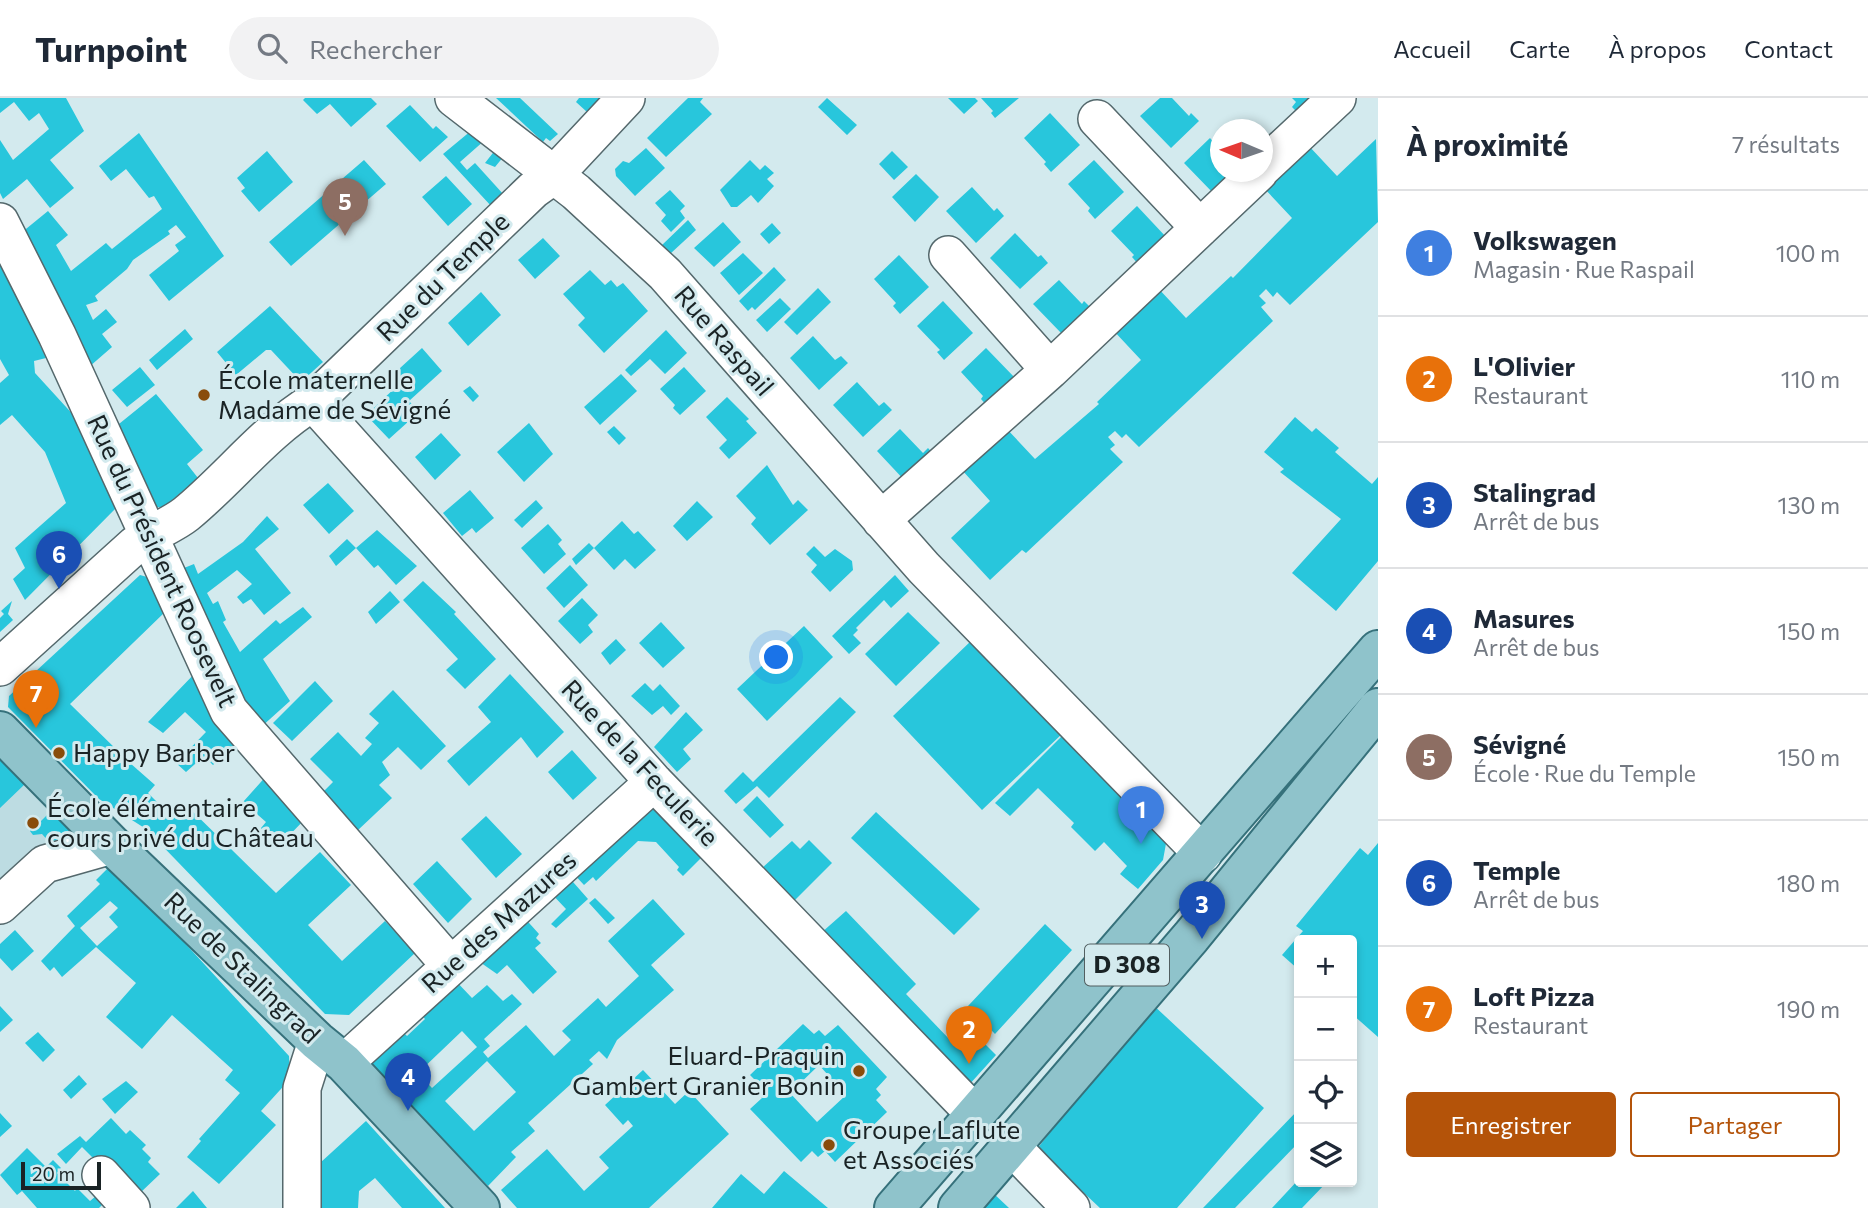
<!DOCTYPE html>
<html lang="fr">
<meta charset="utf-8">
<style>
body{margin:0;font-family:Commissioner,sans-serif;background:#f2f2f3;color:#1f2937}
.controls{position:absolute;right:21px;bottom:21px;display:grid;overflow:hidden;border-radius:7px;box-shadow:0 4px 10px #0003}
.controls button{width:63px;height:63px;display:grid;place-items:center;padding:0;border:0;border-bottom:2px solid #e0e1e3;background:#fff;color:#1f2937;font:35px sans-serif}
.compass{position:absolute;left:1210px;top:21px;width:63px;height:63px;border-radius:50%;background:#fff;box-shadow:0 4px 10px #0003;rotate:272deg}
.scale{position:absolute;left:21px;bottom:18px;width:80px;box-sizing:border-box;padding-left:7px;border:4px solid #1a2325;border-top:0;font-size:19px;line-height:24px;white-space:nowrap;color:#1a2325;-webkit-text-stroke:5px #d3eaee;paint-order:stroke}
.you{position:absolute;left:777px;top:560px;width:24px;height:24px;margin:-18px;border:5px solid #fff;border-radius:50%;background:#1a73e8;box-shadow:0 0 0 10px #1a73e833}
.badge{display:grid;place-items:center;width:46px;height:46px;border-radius:50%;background:#b45309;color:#fff;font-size:23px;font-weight:700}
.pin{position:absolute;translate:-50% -58px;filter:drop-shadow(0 2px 4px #0008)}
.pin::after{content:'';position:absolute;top:37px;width:24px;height:21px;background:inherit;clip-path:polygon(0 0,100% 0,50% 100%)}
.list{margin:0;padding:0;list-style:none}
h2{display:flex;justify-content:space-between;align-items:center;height:91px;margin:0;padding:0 28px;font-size:30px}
h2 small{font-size:23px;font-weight:400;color:#747a83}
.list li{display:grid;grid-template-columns:46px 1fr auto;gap:21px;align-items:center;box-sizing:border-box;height:126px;padding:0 28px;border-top:2px solid #e0e1e3}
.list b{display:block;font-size:26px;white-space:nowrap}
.list p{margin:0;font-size:23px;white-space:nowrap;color:#747a83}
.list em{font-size:23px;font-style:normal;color:#747a83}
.actions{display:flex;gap:14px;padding:21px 28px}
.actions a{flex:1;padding:16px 0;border:2px solid #b45309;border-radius:7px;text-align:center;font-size:24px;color:#b45309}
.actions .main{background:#b45309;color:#fff}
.icon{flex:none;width:38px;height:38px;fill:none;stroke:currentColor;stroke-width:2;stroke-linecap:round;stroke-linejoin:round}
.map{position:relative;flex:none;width:1378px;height:1110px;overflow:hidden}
header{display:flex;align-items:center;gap:42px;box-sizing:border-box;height:98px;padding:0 35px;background:#fff;border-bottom:2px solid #e0e1e3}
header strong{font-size:33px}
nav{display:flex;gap:38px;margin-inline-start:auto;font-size:24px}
.search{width:490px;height:63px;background:#f2f2f3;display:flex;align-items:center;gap:18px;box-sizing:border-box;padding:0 24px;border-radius:38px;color:#747a83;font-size:26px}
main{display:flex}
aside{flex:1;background:#fff}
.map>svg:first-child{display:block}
.built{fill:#bddce2}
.building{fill:#28c6dc;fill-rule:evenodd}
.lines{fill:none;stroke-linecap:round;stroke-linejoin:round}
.minor-casing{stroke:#54686c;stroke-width:40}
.major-casing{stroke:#36717b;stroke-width:42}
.minor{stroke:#fff;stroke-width:37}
.major{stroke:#8fc3cb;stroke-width:38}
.poi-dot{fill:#894c0b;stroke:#d3eaee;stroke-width:2.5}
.labels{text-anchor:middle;stroke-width:6;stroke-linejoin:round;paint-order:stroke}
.shield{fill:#d3eaee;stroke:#525f61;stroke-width:2}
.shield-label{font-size:24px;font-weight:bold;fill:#1a2325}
.street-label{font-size:26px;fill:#1a2325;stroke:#d3eaee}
.poi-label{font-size:26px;fill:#1a2325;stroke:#d3eaee;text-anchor:start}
</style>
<header>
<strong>Turnpoint</strong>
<div class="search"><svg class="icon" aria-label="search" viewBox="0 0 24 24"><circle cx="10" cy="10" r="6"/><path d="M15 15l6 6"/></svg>Rechercher</div>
<nav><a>Accueil</a><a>Carte</a><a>À propos</a><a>Contact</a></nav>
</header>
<main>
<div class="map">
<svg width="1378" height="1110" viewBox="0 0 1378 1110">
<rect width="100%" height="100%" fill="#d3eaee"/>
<path class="built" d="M0 660 79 738 0 788Z"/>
<path class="building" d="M0 0H66L84 33 50 62 74 90 50 110 27 81 3 101 0 95V42L13 62 49 31 39 15 29 23 14 4 0 15Z
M305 0H371L377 6 351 29 330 6 317 16 303 2Z
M496 0H520L558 36 550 43 546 40 543 44Z
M579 0H601L587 14 576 4Z
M688 0H703L700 4 712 16 666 59 647 40Z
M827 0 857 27 847 37 818 9Z
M948 0H975L978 3 964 16Z
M981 0H1019L995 20 991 15 993 13Z
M1160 0H1172L1189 18 1191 15 1199 23 1171 50 1140 18Z
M1292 0H1317L1299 16 1292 9 1296 4Z
M410 7 433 31 436 28 448 39 420 64 386 28Z
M1050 15 1080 47 1051 74 1044 66 1046 64 1024 40Z
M472 32 485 42 460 64 467 72 475 65 504 97 492 109 443 56Z
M139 35 224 158 169 203 149 177 179 153 175 147 186 139 176 127 168 133 170 136 133 162 127 171 95 198 98 203 86 207 93 222 106 211 117 224 102 236 112 249 89 269 21 135 48 113 68 137 56 147 71 173 106 145 112 151 162 111 154 98 149 100 126 71 111 83 99 68Z
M1210 40 1220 52 1221 74H1238L1214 96 1184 65Z
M1376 41 1378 124 1290 207 1277 194 1273 199 1266 191 1259 198 1266 205 1261 209 1273 223 1139 349 1126 336 1122 340 1115 333 1108 339 1115 347 1110 351 1123 364 1026 455 1022 452 990 482 951 440 990 403 962 372 1006 330 1035 361 1099 306 1097 304 1141 262 1112 231 1157 189 1186 220 1231 178 1233 180 1292 120 1263 89 1308 47 1337 78Z
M646 50 665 70 635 98 616 78 615 71 623 63 629 65Z
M496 51 504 58 495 69 485 65Z
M267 53 293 84 259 114 241 93 245 90 237 80Z
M892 53 908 69 894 82 879 66Z
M364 62 386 86 291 168 269 144Z
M750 62 760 72 765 67 774 75 767 81 774 88 758 105 751 97 737 109H731L720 92Z
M1094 62 1124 94 1095 121 1088 113 1090 110 1068 86Z
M916 76 939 99 915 124 892 99Z
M446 78 472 106 448 128 422 99Z
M972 89 994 113 997 110 1004 118 976 145 946 113Z
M670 92 685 108 680 113 685 120 671 134 661 123 666 117 655 105Z
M1137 108 1167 140 1139 167 1132 159 1134 157 1111 133Z
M688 122 696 132 670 156 662 147Z
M723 124 741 144 714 169 694 150Z
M772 125 781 135 769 146 760 136Z
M1015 135 1038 159 1041 157 1048 165 1020 191 990 160Z
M543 140 560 158 535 181 518 162Z
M743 155 763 175 739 197 720 175Z
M899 157 929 189 900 216 893 208 896 205 874 181Z
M0 162 46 260 34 263 35 275 77 321 118 408 25 502 13 481 25 470 15 450 66 405 45 354 12 317 0 327V285L9 277 0 261Z
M774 169 786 182 755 212 752 209 748 213 739 203Z
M590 172 605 187 611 182 617 189 623 185 648 213 604 255 578 227 585 220 563 196Z
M1059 182 1082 206 1084 203 1092 211 1064 238 1033 206Z
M818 190 831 204 797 237 784 224Z
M481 194 501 217 468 248 448 225Z
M780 200 791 211 767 234 756 222Z
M943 203 973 235 944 262 937 254 940 252 917 228Z
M270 208 323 264 301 284 271 252H266L236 277 217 254Z
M185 231 193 241 157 272 149 262Z
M666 232 687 255 665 276 650 261 631 278 625 272Z
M813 238 835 262 841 258 848 265 819 292 790 260Z
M422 250 442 273 409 303 419 314 389 341 366 317 396 289 388 281Z
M986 250 1017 282 988 309 981 301 983 298 961 274Z
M140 269 155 287 127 309 112 292Z
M684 269 706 293 680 317 673 310 675 307 660 291Z
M621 276 637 293 600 327 584 309Z
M857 284 879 308 884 304 892 312 863 339 833 307Z
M470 288 479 298 473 304 463 293Z
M156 296 203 352 187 366 198 380 163 410 152 408 114 330Z
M727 299 749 321 746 323 757 335 729 361 719 350 727 342 706 319Z
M1295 319 1312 334 1316 330 1339 350 1335 354 1372 386 1378 379V463L1336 513 1292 475 1341 421 1280 374 1284 371 1264 354Z
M529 325 553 356 524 384 497 354Z
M614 328 626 340 619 347 607 334Z
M900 331 923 355 928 350 935 358 907 385 877 353Z
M441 335 461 357 435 382 415 359Z
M767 367 793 407 798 402 808 412 770 447 751 426 756 420 736 398Z
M328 385 354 413 329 436 303 407Z
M470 392 494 420 476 435 472 430 462 438 443 415Z
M536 402 543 410 522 430 514 422Z
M697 403 713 419 687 443 673 428Z
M267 418 279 431 255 451 291 495 264 517 251 501 243 506 237 499 252 486 237 472 207 495 213 506 218 503 226 522 223 524 240 554 276 522 280 526 303 509 312 519 263 561 290 603 260 630 169 476 194 466 198 476 243 444Z
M622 423 634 436 638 433 656 452 635 471 625 461 614 472 594 450Z
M548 426 562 442 558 446 566 456 544 476 521 450Z
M377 432 417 468 396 487 378 467 374 470 356 450Z
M347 441 356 450 336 468 329 458Z
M589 445 594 450 576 467 572 461Z
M814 448 825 459 835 451 852 463 853 472 830 494 811 474 817 467 806 456Z
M570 467 588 487 564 510 546 490Z
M140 477 147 479 165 514 70 606 120 655 116 661 126 670 130 665 155 687 148 695 170 717 183 704 276 795 320 754 351 787 308 827 342 863 385 823 415 855 349 917 325 916 146 731 99 701 8 609 9 598Z
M895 477 909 493 891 510 884 502 856 530 858 532 853 537 861 545 849 556 832 538Z
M423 483 456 514 454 516 496 561 465 591 446 572 458 561 403 502Z
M390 493 400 504 376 526 368 514Z
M582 500 598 517 588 527 593 534 580 546 558 523Z
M12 503 8 516 13 522 0 534V520L4 516 1 513Z
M908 514 940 545 896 588 865 556Z
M661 524 685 550 663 570 639 545Z
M804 528 833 559 767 623 737 591Z
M616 541 626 552 610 567 601 555Z
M972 542 1063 635 982 712 893 618Z
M198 572 237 646 213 667 204 658 186 674 176 665 206 634 185 614 163 635 148 624Z
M510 576 564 634 537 660 521 639 469 688 447 663 491 624 478 609Z
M315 583 333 603 292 643 273 625Z
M645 585 653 593 660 586 680 608 671 617 663 608 652 617 631 598Z
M393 592 446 648 421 672 398 649 382 664 390 677 379 687 392 700 357 733 322 695 333 684 310 661 338 634 361 658 372 646 365 640 379 625 369 616Z
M840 599 856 614 769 700 757 688 736 706 724 693 743 674 753 684Z
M686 614 703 632 683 651 691 661 677 674 654 649Z
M1064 636 1167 740 1163 762 1138 791 1120 776 1127 768 1104 744 1095 753 1071 729 1074 725 1038 690 1010 718 995 705Z
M572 652 597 680 573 702 548 674Z
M0 660 25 686 0 710Z
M268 676 307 719 278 749 261 730 266 724 243 704Z
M757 698 784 727 770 740 743 712Z
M639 708 660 709 704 757 683 778 677 772 679 769 656 744 638 743 596 783 593 779 584 787 570 772Z
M52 712 79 738 65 752 55 742 51 746 42 736 33 737 30 733V726L40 724Z
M876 714 980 811 954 837 851 740Z
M486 718 522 756 496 780 461 741Z
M809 742 832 765 792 805 762 770 792 743 800 751Z
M1378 745V939L1352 916V842H1299V872L1282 857 1303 833 1296 828 1360 750 1368 757Z
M437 763 472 801 448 825 413 786Z
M110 768 146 803 289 958 290 981 261 1013 276 1027 219 1086 187 1059 201 1043 199 1041 240 995 225 982 233 972 172 917 142 951 106 919 136 885 96 849 62 879 54 869 50 873 41 863 75 828 67 818 100 786 96 782ZM110 803 118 810 109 819 118 829 97 848 80 830Z
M566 776 588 801 556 830 551 826 566 811 548 792Z
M595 800 615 820 608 826 589 805Z
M653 801 685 836 651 867 674 892 617 942 607 961 599 953 589 962 593 966 528 1025 535 1033 511 1054 516 1059 488 1088 366 961 399 930 407 938 425 921 418 913 453 880 472 900 487 887 503 903 512 896 522 906 484 941 490 948 483 954 488 960 526 927 554 958 571 942 562 933 598 900 606 909 639 878 608 843ZM462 933 477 949 432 990 418 975ZM487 963 516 994 474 1033 445 1003Z
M846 813 916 886 906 896 952 944 967 928 996 957 968 988 821 835Z
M521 816 539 836 536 840 541 845 535 850 557 874 533 896 507 867 497 876 474 860Z
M1045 826 1072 852 995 936 968 908Z
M15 832 34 853 12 873 0 860V846Z
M1151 905 1264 1010 1177 1110H1100L1037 1051Z
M0 908 13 922 0 934Z
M803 926 814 936 819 932 825 938 838 927 887 979 876 991 881 997 876 1002 887 1014 835 1064 825 1053 818 1059 812 1053 801 1064 750 1011 762 1000 755 994 761 988 750 977ZM819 967 846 997 817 1024 790 995Z
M38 934 55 952 43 964 25 945Z
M643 972 675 1006 689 993 729 1036 649 1110H517L501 1092 547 1051 584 1093 609 1070 599 1059 633 1028 628 1022 623 1027 605 1007Z
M79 977 87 986 71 1001 63 992Z
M126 983 138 994 115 1016 102 1001Z
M1299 1011V1044L1235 1110H1203Z
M0 1015 12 1028 0 1039Z
M111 1020 126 1036 130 1032 146 1047 142 1051 151 1060 148 1064 160 1076 140 1095 98 1065 82 1049 66 1066 57 1056 80 1038 86 1044Z
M366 1023 445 1110H402L375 1080 359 1093 358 1110H309V1075Z
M27 1050 46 1069 53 1062 61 1070 57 1075 75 1093 77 1090 90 1103 96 1098 103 1106 99 1110H37L22 1093 17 1097 0 1077Z
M784 1073 828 1110H712L741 1076 764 1096Z
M1299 1081V1084H1327L1302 1110H1272Z
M193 1093 207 1110H176Z
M992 1094 1009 1110H978Z"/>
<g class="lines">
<defs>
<path id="minor" d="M454 0 576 94 665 176 924 470 1203 756
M1097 21 1200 130
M1262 70 1337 0
M0 124 57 237 229 613 451 868
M948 157 1050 272
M313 304 654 684 976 1017
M881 422 1050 272 1259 74
M0 569 135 447C151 434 171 428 186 416 230 380 264 334 313 304L533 92 554 77 626 0
M0 807 45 766 112 747
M344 965 654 684
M1012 1049 1071 1110
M101 1077 131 1110
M302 1110V990L317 943"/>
<path id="major" d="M0 633 112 747 317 943 344 965 480 1110
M894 1110 1378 552
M958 1110 1191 839 1378 610"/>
</defs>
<use href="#minor" class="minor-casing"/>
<use href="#major" class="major-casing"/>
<use href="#minor" class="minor"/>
<use href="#major" class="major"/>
</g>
<g class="poi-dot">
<circle cx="204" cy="297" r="7"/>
<circle cx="59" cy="655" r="7"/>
<circle cx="33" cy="725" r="7"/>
<circle cx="859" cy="973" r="7"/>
<circle cx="829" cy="1047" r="7"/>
</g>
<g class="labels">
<rect class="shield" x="1085" y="846.5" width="84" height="41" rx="5"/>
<g class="shield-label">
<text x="1127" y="875">D 308</text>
</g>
<g class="street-label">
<text transform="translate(443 179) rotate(-44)" y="9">Rue du Temple</text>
<text transform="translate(724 243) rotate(49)" y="9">Rue Raspail</text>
<text transform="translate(162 463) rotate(65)" y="9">Rue du Président Roosevelt</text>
<text transform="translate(640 665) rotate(47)" y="9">Rue de la Feculerie</text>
<text transform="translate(499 824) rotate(-42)" y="9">Rue des Mazures</text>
<text transform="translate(242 870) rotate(44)" y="9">Rue de Stalingrad</text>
</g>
<g class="poi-label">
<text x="218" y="291">École maternelle<tspan x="218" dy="30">Madame de Sévigné</tspan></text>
<text x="73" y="664">Happy Barber</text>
<text x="47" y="719">École élémentaire<tspan x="47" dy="30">cours privé du Château</tspan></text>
<text x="845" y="967" text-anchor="end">Eluard-Praquin<tspan x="845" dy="30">Gambert Granier Bonin</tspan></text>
<text x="843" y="1041">Groupe Laflute<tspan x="843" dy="30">et Associés</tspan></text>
</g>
</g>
</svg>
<div class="controls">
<button>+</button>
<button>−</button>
<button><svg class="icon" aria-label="locate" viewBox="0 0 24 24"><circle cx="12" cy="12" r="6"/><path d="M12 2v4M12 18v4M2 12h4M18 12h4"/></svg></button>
<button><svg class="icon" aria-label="layers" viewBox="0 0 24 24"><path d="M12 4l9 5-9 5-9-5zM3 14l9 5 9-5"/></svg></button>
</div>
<svg class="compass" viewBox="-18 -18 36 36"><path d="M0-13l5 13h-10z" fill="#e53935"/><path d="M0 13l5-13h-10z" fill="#747a83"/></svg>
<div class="scale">20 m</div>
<div class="you"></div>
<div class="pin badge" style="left:1141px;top:746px;background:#3f7fe0">1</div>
<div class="pin badge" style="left:969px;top:966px;background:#e8710a">2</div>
<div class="pin badge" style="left:1202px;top:841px;background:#1a4fb4">3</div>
<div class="pin badge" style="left:408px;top:1013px;background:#1a4fb4">4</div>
<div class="pin badge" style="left:345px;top:138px;background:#8d6e63">5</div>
<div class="pin badge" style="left:59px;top:491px;background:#1a4fb4">6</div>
<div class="pin badge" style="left:36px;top:630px;background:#e8710a">7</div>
</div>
<aside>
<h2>À proximité<small>7 résultats</small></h2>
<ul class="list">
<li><span class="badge" style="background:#3f7fe0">1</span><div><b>Volkswagen</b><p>Magasin · Rue Raspail</p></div><em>100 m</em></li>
<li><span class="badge" style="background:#e8710a">2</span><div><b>L'Olivier</b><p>Restaurant</p></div><em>110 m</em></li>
<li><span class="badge" style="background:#1a4fb4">3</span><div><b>Stalingrad</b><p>Arrêt de bus</p></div><em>130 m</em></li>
<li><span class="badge" style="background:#1a4fb4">4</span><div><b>Masures</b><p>Arrêt de bus</p></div><em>150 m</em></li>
<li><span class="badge" style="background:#8d6e63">5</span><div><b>Sévigné</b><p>École · Rue du Temple</p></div><em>150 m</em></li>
<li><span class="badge" style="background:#1a4fb4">6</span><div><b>Temple</b><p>Arrêt de bus</p></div><em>180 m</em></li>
<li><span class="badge" style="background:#e8710a">7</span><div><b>Loft Pizza</b><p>Restaurant</p></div><em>190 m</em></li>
</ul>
<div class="actions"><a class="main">Enregistrer</a><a>Partager</a></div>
</aside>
</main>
